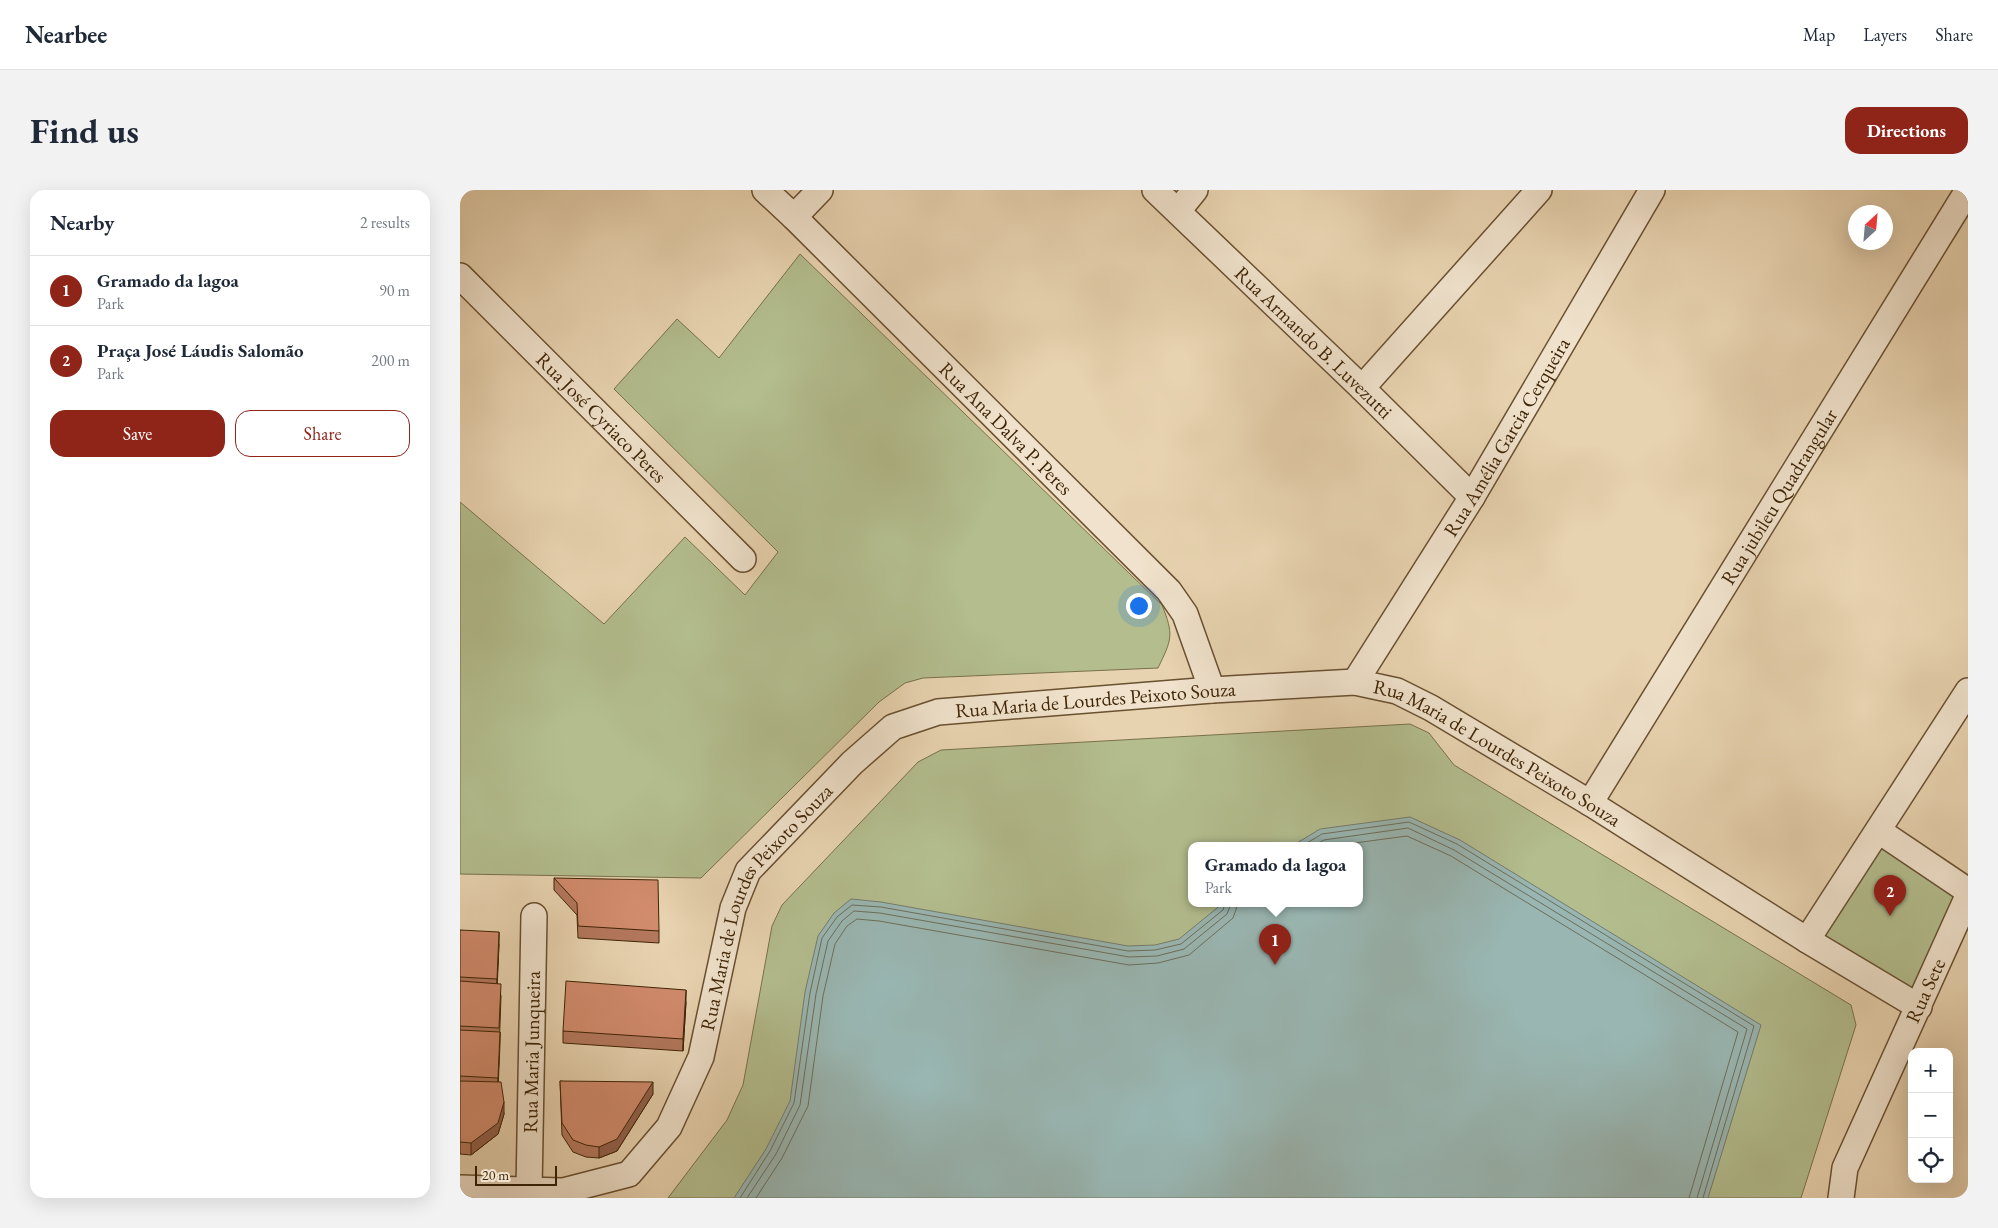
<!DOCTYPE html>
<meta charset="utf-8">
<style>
body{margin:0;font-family:"EB Garamond",serif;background:#f2f2f3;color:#1f2937}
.controls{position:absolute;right:15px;bottom:15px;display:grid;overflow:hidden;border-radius:10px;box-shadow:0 5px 20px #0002}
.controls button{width:45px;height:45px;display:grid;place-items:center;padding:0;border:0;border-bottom:1px solid #e0e1e3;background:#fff;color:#1f2937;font:25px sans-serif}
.compass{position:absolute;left:1388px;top:15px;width:45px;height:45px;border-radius:50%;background:#fff;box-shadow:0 5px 20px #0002;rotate:26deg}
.scale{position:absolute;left:15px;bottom:12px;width:82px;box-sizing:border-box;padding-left:5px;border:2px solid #3f2506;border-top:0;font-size:14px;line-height:18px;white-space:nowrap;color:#3f2506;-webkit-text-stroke:4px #f0e2cc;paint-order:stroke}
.you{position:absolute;left:678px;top:415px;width:18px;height:18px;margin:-12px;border:4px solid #fff;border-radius:50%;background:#1a73e8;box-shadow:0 0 0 8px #1a73e833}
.badge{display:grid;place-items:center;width:32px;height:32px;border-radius:50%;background:#8f2418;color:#fff;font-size:16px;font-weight:700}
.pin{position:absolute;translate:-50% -41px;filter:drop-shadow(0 1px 2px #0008)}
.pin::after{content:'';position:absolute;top:26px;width:18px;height:15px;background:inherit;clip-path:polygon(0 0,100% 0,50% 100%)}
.popup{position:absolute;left:728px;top:652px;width:175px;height:65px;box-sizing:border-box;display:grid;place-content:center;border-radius:10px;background:#fff;filter:drop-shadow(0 1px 4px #0005);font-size:16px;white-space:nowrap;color:#747a83}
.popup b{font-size:19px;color:#1f2937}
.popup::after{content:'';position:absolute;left:50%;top:100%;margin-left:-10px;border:10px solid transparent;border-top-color:#fff}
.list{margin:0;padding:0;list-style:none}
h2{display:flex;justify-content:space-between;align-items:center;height:65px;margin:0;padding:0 20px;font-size:21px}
h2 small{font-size:16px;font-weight:400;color:#747a83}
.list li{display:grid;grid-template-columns:32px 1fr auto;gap:15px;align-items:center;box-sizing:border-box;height:70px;padding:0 20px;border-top:1px solid #e0e1e3}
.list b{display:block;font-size:19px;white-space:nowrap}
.list p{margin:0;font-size:16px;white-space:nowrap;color:#747a83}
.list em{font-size:16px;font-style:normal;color:#747a83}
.actions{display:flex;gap:10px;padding:15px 20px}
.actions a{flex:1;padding:11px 0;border:1px solid #8f2418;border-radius:15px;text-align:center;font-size:18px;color:#8f2418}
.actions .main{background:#8f2418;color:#fff}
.icon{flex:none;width:28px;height:28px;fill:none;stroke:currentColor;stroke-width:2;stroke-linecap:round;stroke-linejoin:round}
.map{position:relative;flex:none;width:1508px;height:1008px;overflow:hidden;border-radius:15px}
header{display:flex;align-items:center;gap:30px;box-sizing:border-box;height:70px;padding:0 25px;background:#fff;border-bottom:1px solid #e0e1e3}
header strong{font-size:24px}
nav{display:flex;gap:28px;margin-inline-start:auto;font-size:18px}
.intro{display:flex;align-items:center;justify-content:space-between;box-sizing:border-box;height:120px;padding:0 30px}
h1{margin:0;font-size:35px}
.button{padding:12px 22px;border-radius:15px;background:#8f2418;color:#fff;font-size:18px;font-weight:700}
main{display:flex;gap:30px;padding:0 30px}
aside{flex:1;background:#fff;border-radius:15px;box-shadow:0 5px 20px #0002}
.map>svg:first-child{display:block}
.green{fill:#b3bd8e;stroke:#79714a;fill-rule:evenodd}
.water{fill:#99b6b2;stroke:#757c6d}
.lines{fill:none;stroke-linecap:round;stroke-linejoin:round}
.shore{stroke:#6c6e5c;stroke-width:1}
.minor-casing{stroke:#695030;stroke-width:28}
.minor{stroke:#f0e2cc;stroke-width:25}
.wall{fill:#b4785e;stroke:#3f2506}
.shaded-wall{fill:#92614c;stroke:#3f2506}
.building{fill:#d18b6d;stroke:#3f2506}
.labels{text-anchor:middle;stroke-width:4;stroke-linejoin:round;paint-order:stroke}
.street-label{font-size:20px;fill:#3f2506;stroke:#f0e2cc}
</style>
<header>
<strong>Nearbee</strong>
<nav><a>Map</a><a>Layers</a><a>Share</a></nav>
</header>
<div class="intro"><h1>Find us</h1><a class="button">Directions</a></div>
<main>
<aside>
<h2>Nearby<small>2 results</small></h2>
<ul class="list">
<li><span class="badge">1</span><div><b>Gramado da lagoa</b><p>Park</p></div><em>90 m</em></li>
<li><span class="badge">2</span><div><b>Praça José Láudis Salomão</b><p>Park</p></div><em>200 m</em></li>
</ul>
<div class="actions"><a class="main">Save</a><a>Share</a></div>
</aside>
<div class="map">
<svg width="1508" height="1008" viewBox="0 0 1508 1008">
<rect width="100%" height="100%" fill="#e8d3b0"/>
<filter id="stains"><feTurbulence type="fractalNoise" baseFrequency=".004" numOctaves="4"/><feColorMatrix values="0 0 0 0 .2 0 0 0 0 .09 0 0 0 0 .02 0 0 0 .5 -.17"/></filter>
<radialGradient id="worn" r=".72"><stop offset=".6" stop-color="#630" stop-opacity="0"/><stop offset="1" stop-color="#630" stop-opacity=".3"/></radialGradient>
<path class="green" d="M340 64 702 415C714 445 712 449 698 478L463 488 445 493 419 512 241 688 0 684V312L144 434 225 347 285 405 318 362 154 199 217 129 259 168Z
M950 534 969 543 994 575 1391 815 1396 835 1341 1008H208L267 930 283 895 312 736 322 715 458 572 481 560ZM731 656H899V714H731Z
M1420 651 1500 704 1456 807 1355 748Z"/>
<path class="water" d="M950 627 1000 650 1301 835 1248 1008H274L306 959 330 911 345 802 358 746 374 723 391 709 421 712 668 756 695 755 719 749 762 714H899V656H832L860 639Z"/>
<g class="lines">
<path class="shore" d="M842 656 862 644 949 632 997 654 1294 836 1243 1008
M853 656 864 650 948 638 994 660 1287 839 1237 1008
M872 656 947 646 991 666 1278 842 1229 1008
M280 1008 310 961 334 913 350 803 362 748 377 727 392 715 421 717 668 761 695 760 721 754 763 720 765 714
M287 1008 316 964 340 915 356 804 368 751 382 731 394 721 420 723 669 767 697 766 724 759 767 724 771 714
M296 1008 322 968 348 916 363 806 375 754 387 736 397 729 419 731 669 775 698 773 729 765 773 728 778 714"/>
<defs>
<g id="minor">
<path id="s1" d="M305 0 334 27 709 401 725 424 752 500"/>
<path id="s2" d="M695 0 902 198 1012 307"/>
<path d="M718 21 735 0"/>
<path d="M334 27 360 0"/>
<path id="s3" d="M0 86 283 369"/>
<path d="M902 198 1079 0"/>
<path id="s4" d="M895 492 1012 307 1192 0"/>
<path id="s5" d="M1130 613 1508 0"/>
<path d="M1419 641 1508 701"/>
<path d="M1347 750 1508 501"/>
<path id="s6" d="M0 998 103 1001 169 984 209 937 241 867 273 718 288 681 392 573 433 537 478 522 752 500 895 492 937 501 971 518 1130 613 1347 750 1459 817"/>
<path id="s7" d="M69 1000 74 726"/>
<path id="s8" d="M1381 1008 1385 978 1508 706"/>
</g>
</defs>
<use href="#minor" class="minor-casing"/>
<use href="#minor" class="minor"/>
</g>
<path class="wall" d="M94 688 199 741V753L118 748 117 725 94 700Z
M0 740 39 754 37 793 41 806 38 892 44 924 38 944 11 965 0 964Z
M226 812 223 861 103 853V841Z
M100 891 193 904 157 961 139 968 126 967 113 962 102 945Z"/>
<path class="shaded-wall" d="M39 742V754L37 801V789Z
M226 800V812L223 861V849Z
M40 842V854L38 900V888Z
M193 892V904L157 961 139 968V957Z
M44 912V924L38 944 11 965V953Z"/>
<path class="building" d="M94 688 198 690 199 741 118 736 117 713Z
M0 740 39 742 37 789 0 787Z
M0 791 41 794 39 838 0 836Z
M106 791 226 800 223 849 103 841Z
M0 840 40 842 38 888 0 886Z
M0 891 41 892 44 912 38 933 11 953 0 952Z
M100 891 193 892 157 949 139 957 126 955 113 950 102 933Z"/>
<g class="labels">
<g class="street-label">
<text dy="7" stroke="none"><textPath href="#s2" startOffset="220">Rua Armando B. Luvezutti</textPath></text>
<text dy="7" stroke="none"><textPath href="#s3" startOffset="200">Rua José Cyriaco Peres</textPath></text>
<text dy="7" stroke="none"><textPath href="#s1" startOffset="339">Rua Ana Dalva P. Peres</textPath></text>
<text dy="7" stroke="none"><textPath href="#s4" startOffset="288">Rua Amélia Garcia Cerqueira</textPath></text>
<text dy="7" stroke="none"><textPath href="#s5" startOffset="360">Rua jubileu Quadrangular</textPath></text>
<text dy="7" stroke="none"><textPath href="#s6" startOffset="912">Rua Maria de Lourdes Peixoto Souza</textPath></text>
<text dy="7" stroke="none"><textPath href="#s6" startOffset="1332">Rua Maria de Lourdes Peixoto Souza</textPath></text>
<text dy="7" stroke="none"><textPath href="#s6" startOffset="478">Rua Maria de Lourdes Peixoto Souza</textPath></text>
<text dy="7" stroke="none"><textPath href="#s8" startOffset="225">Rua Sete</textPath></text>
<text dy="7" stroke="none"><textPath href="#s7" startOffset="138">Rua Maria Junqueira</textPath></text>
</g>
</g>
<rect width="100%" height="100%" filter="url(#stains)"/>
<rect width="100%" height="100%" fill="url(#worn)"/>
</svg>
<div class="controls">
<button>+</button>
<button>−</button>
<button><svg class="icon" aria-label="locate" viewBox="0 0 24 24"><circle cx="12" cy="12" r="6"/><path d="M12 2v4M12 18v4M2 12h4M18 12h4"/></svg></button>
</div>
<svg class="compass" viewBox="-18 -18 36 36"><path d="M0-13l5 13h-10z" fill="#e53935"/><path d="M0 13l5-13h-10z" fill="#747a83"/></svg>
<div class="scale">20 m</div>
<div class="you"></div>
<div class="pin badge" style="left:815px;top:775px">1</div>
<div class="popup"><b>Gramado da lagoa</b>Park</div>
<div class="pin badge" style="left:1430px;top:726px">2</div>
</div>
</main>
